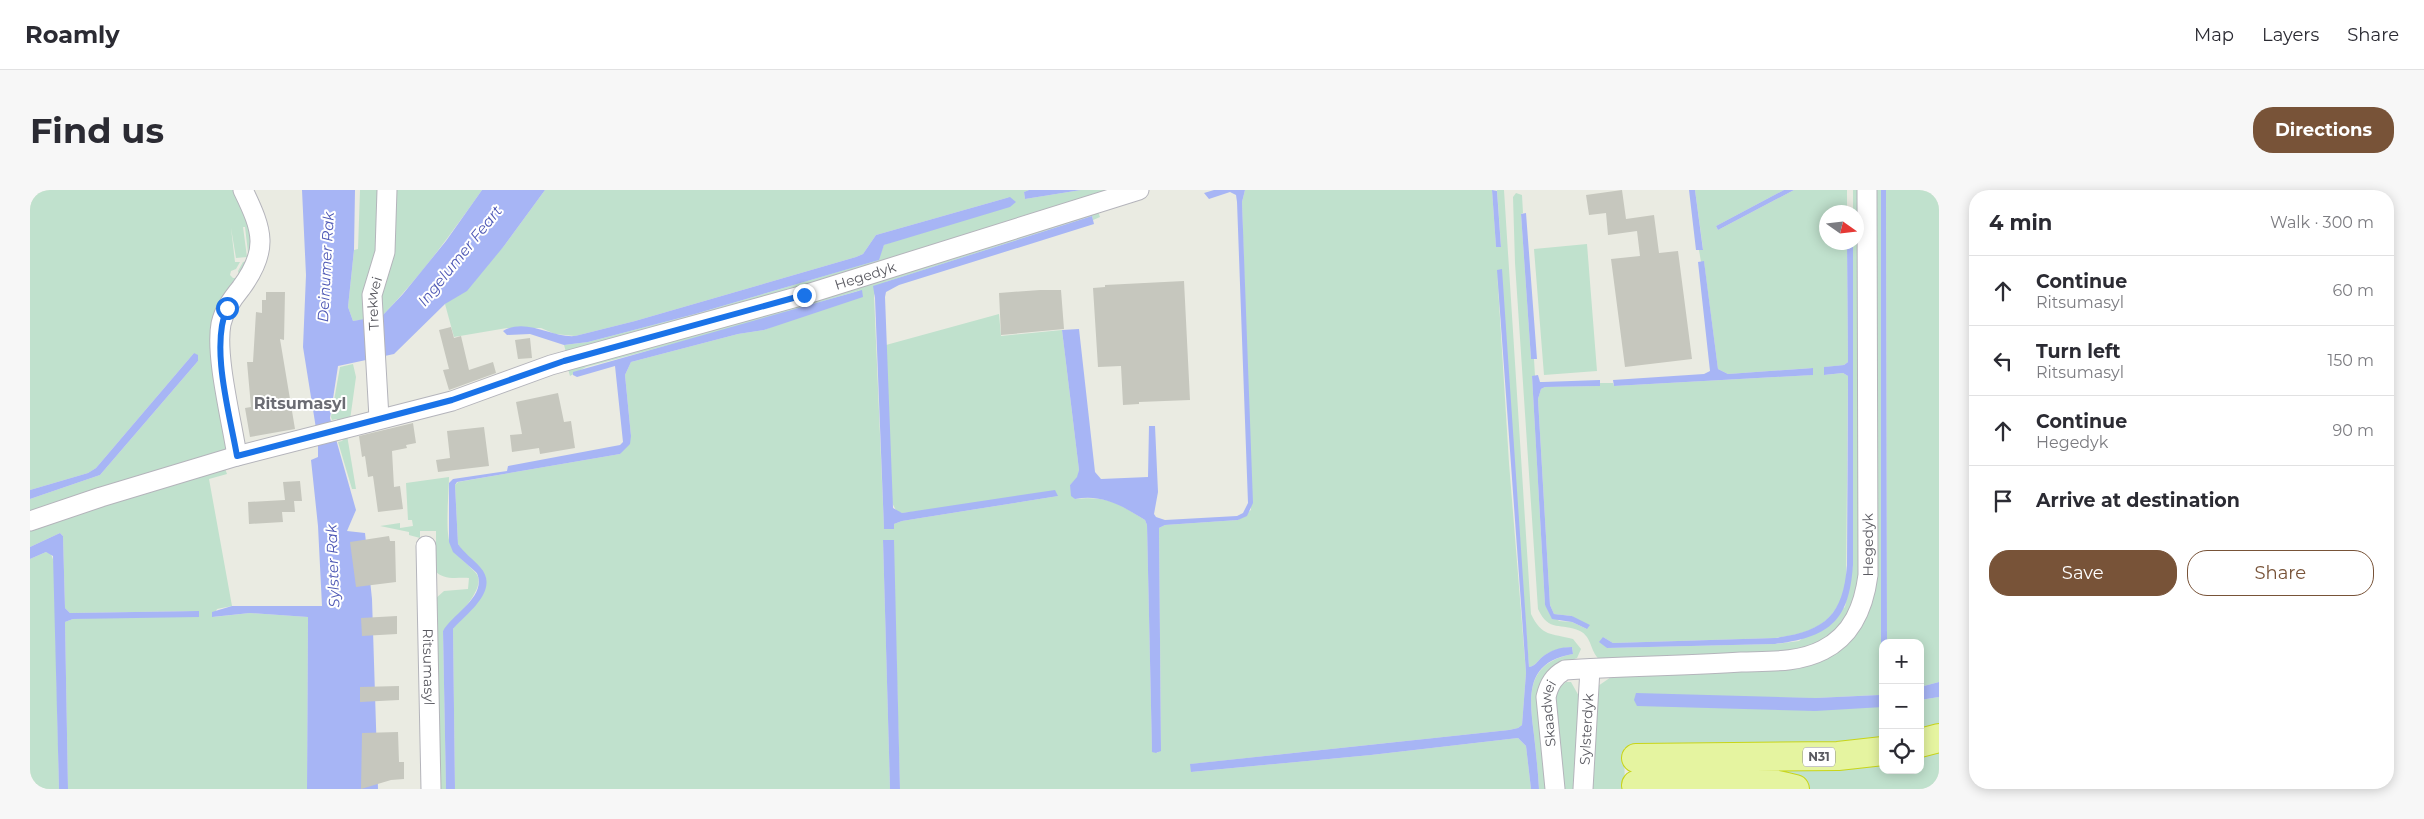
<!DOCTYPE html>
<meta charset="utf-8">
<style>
body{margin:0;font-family:Montserrat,sans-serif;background:#f7f7f7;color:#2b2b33}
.controls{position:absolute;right:15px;bottom:15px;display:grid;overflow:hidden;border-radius:10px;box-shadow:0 2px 12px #0003}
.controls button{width:45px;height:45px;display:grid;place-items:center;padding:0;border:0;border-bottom:1px solid #e1e1e2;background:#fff;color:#2b2b33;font:25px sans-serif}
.compass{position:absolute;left:1789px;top:15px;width:45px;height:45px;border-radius:50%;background:#fff;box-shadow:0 2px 12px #0003;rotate:104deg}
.stop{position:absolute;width:15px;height:15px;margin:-11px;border:4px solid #1a73e8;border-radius:50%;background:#fff}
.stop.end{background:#1a73e8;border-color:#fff;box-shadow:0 1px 5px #0008}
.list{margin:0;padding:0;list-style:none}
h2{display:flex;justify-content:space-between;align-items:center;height:65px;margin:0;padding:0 20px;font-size:21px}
h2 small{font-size:16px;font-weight:400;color:#7c7c81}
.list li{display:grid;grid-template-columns:32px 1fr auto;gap:15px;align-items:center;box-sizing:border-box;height:70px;padding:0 20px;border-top:1px solid #e1e1e2}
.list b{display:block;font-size:19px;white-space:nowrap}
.list p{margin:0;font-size:16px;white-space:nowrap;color:#7c7c81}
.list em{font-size:16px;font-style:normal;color:#7c7c81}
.actions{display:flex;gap:10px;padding:15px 20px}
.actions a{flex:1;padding:11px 0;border:1px solid #785338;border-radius:20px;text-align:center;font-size:18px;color:#785338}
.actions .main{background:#785338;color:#fff}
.icon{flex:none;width:28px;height:28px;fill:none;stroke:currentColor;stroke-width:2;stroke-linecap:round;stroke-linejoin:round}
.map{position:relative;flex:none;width:1909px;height:599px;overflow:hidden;border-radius:20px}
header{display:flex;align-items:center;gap:30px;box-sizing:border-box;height:70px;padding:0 25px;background:#fff;border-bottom:1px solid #e1e1e2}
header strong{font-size:24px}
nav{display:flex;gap:28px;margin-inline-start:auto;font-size:18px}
.intro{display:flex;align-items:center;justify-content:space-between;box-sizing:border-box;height:120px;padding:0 30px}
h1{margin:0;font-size:35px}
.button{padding:12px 22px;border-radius:20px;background:#785338;color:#fff;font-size:18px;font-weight:700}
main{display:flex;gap:30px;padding:0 30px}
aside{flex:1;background:#fff;border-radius:20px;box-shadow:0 2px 12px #0003}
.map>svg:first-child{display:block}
.green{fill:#c0e1cd;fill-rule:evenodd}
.water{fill:#a7b5f5}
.building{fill:#c6c7be}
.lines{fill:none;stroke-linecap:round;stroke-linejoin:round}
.minor-casing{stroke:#b4b4bb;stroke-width:21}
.trunk-casing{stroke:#c8d518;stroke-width:30}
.minor{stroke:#fff;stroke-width:19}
.trunk{stroke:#e5f4a0;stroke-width:28}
.route{stroke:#1a73e8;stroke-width:6}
.labels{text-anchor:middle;stroke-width:4;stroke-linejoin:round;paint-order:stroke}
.shield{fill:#fff;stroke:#8c8c90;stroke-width:1}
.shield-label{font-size:12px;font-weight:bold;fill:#5a5a61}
.street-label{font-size:14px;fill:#5a5a61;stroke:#fff}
.water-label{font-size:15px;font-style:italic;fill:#4e58b5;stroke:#fff}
.quarter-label{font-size:16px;font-weight:bold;fill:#6b6c73;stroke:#fff}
</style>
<header>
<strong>Roamly</strong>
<nav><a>Map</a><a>Layers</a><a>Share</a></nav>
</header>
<div class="intro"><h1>Find us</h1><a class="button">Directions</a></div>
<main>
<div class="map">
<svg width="1909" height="599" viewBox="0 0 1909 599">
<rect width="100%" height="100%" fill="#eaebe2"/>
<path class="green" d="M0 0H208L216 16 225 64 183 130 180 145 198 255 195 260 0 325V309L70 285 168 171 164 163 66 278 58 283 0 300ZM213 37H215L219 71 213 72 208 81 209 85 207 88H203L200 85 201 81 206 79 210 72H205L201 38 206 68 217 67Z
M330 0H352L353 35 338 129 323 131 318 117 324 60 328 59Z
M362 0H452C421 44 390 87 352 126L347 115Z
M515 0H999L994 2 995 9 1051 0H1089L855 73 536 162 534 155 558 152 665 124 848 70 854 55 980 7 846 45 833 64 826 67 605 131 545 146 525 144 511 138H477L424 147 415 114 474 56Z
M1215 0H1462L1466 57 1471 56 1467 0H1474L1501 424C1512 447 1521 443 1543 449L1551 459 1547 468 1522 478 1519 599H1509C1508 581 1506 563 1504 545 1499 506 1495 473 1543 464L1542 457C1532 457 1519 461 1511 468 1507 472 1505 476 1499 477L1467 80 1479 273 1496 483 1492 535 1488 538 1479 540 1161 574V582L1341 565 1488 548 1496 556 1501 599H870L863 350H853L860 599H425L423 439 455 396 428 354 425 295 428 292 590 264 601 246 595 185 601 172 708 144 734 140 831 100 692 141 556 177 540 186 538 179 1067 19 1070 27 1063 30 1062 26 856 92 844 105 854 338 864 339V334L872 331 1028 306 872 323 867 322 861 311 856 155 969 124 971 146 1032 140 1049 280 1048 287 1040 295 1045 309C1079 306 1087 313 1115 330L1117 335 1122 561 1127 563 1131 560 1129 338 1135 335 1208 330 1221 320 1212 12Z
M1665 0H1754L1686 36 1688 40 1764 0H1817V22H1796V52L1817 53 1818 172 1814 175 1795 177V185L1813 183 1818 186 1816 397C1803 435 1783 443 1745 448L1583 453 1573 447 1577 458 1745 454 1769 451 1815 417 1823 375V53L1826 52V22H1823V0H1830L1831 384 1828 405 1812 435 1793 452 1760 462 1569 469C1560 461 1562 447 1550 441 1531 432 1519 443 1508 419L1485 73 1483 7 1486 3 1492 5 1493 23 1491 24 1501 169H1504L1505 186H1502L1515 415 1529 431 1542 432 1557 439 1542 426 1524 424 1520 415 1508 209 1511 199 1515 197 1570 196V193H1583L1584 196 1782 185V178L1698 184 1688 179 1674 72H1671L1669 60 1673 59Z
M1843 0H1851V502L1849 505 1785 508 1698 507 1853 517V554L1630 560 1594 558 1595 599H1559L1568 496 1584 485 1761 477 1835 426Z
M1856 0H1909V492L1890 497V453H1857Z
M1557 54 1567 181 1514 185 1504 59Z
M323 174 326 187 320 230 308 233 307 229 302 230 301 227 310 177Z
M317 245 326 299H322L308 252 312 251Z
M194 276 197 284 179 289 202 416 187 419 183 427 220 423 278 427 277 599H38L35 432 43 429 169 421 40 423 35 418 33 346 30 343 0 357V338Z
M419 287C419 303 415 340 420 353 424 365 437 373 445 382 460 397 424 429 413 441L416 599H407L405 409 414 401 438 399 439 388C425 387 414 391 404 380L401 355H406V341H390V348L379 345V342L350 336 370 333V338L383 336 382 330H378L376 293Z
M16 362 21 364 24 372 29 599H0V369Z
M1536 492H1541L1550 508 1548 599H1533L1524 502Z
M1909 507V541L1890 545V510Z
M1909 552V599H1778L1677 572 1853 565V580H1890V557Z"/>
<path class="water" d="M272 0H325L324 60 318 117 323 131 352 126 373 104 416 51 452 0H515L474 56 437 101 415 114 364 164 308 176 300 228 326 320 317 341 335 343 342 409 348 599H277L278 427 220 423 182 427V422L202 416H292L288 336 281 270 288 267V251L273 157 276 85Z
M999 0H1051L995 9 994 2Z
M1184 0H1215L1212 12 1223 313 1217 326 1208 330 1135 335 1129 338 1131 561 1126 563 1122 562 1117 335 1115 330C1092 316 1073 304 1045 309L1041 306 1040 295 1047 287 1049 280 1032 140 1049 139 1065 282 1071 289 1118 287 1119 236H1125L1128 302 1124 324 1126 327 1135 330 1207 326 1213 323 1218 313 1207 12 1206 5 1200 2 1179 9 1174 3Z
M1462 0 1467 1 1471 57H1466Z
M1659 0H1665L1673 60H1666Z
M1754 0H1764L1688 40 1686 36Z
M1851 0H1856L1857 453H1853V517L1785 521 1607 516 1604 510 1606 503 1785 508 1849 505 1851 502Z
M980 7 986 12 980 17 854 55 849 70 665 124 558 152 534 155 500 144 477 145 473 141C496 127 522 148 545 146L605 131 826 67 833 64 846 45Z
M1496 23 1507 169H1501L1491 24Z
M1062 26 1064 34 869 95 856 102 855 107 863 318 872 323 1025 300 1028 306 872 331 864 334V339H854L845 108 843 96Z
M1817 53H1823V375C1819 431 1800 447 1745 454L1577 458 1569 452 1573 447 1583 453 1745 448C1795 441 1813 426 1817 375L1818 186 1813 183 1794 185V177L1814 175 1818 172Z
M1674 71 1688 179 1698 184 1783 178V185L1584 196 1583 190 1674 184 1680 181 1668 72Z
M1472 79 1499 477C1505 476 1507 472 1511 468 1520 460 1531 457 1542 457L1543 464C1495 472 1499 506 1504 545 1506 563 1508 581 1509 599H1501L1496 556 1488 548 1341 565 1161 582 1160 574 1479 540 1488 538 1492 535 1496 483 1467 80Z
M832 100 833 107 734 140 708 144 601 172 595 185 601 246 600 254 590 264 427 292 425 295 428 354C434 363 443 369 450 377 471 400 436 424 423 439L425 599H416L413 441C423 423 457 407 447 383L423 362 419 352V293L423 289 477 281 478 276 590 255 593 252 585 176 547 187 543 185V182Z
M164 163 168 165V171L70 285 0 309V300L58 283 66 278Z
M1508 185 1510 192H1513L1570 190V196L1515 197 1511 199 1508 209 1520 415 1524 424 1542 426 1560 435 1557 439 1542 432 1522 429 1515 415 1502 186Z
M30 343 33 346 35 418 40 423 169 421V427L43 429 35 432 38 599H29L23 366 16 362 0 369V357Z
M853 350H864L870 599H860Z
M1909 492V507L1890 510V497Z"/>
<path class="building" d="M1592 0 1596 29 1624 25 1629 63 1648 61 1662 169 1595 177 1581 69 1610 66 1607 41 1578 45 1576 23 1559 25 1556 5Z
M1154 91 1160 210 1109 212V214L1093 215 1091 176 1068 177 1063 98 1075 97V95Z
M1010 100H1031L1034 139 971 145 969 103Z
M236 102H255L254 150 250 149 265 239 220 247 215 218 221 217 217 172H223L226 122 232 123V110H236Z
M421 137 424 148 431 146 439 180 463 172 466 183 419 200 413 180 419 179 409 140Z
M500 148 502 168 488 169 485 150Z
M528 203 534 232 541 231 545 258 510 264 509 258 482 262 480 245 492 244 486 212Z
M383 233 386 253 376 255 377 258 362 261 364 297 370 296 373 319 348 322 343 286 338 287 335 266 332 267 329 246Z
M454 237 459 276 408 282 406 270 420 268 417 241Z
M270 291 272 311H264L265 322H252L253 332 219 334 218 312 255 310 253 292Z
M359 346 360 351H365L366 392 326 397 320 352Z
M367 426V444L332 446 331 428Z
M369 496V510L330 512V497Z
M368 542 369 572H374V589L361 590 331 599 332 543Z"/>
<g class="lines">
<defs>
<g id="minor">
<path id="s1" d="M349 228 342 105 355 62 357 0"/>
<path d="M207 266C202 232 185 166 191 134 194 120 202 109 211 98 239 60 233 41 213 0"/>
<path id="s2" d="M0 331 71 307 207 266 422 211 521 175 774 105 1109 0"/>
<path id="s3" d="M396 356 401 599"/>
<path id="s4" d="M1525 599 1516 507C1519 494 1524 486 1535 480 1594 476 1652 476 1711 472 1738 471 1768 473 1793 460 1823 445 1834 416 1838 385L1837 0"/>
<path id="s5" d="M1553 599 1560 479"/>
</g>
<path id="trunk" d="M1890 553 1909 548
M1606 568 1808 566 1853 561
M1606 595C1666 589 1705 583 1765 599"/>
</defs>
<use href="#minor" class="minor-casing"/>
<use href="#trunk" class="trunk-casing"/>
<use href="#minor" class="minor"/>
<use href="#trunk" class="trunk"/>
</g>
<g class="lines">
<path class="route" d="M197 118C180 157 200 225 207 266L422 210 534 171 774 105"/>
</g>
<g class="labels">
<rect class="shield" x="1773" y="557.5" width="32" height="19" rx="4"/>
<g class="shield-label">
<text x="1789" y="571">N31</text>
</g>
<g class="street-label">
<text dy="5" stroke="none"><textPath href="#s2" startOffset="871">Hegedyk</textPath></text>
<text dy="5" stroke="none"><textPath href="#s1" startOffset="115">Trekwei</textPath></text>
<text dy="5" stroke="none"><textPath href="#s4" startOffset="508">Hegedyk</textPath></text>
<text dy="5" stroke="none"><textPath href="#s3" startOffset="121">Ritsumasyl</textPath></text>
<text dy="5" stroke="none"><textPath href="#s4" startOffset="76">Skaadwei</textPath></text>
<text dy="5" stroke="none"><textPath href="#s5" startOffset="60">Sylsterdyk</textPath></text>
</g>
<g class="water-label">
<text transform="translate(430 66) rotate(-51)" y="5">Ingelumer Feart</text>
<text transform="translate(296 77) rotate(-87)" y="5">Deinumer Rak</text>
<text transform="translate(303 376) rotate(-92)" y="5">Sylster Rak</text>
</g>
<g class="quarter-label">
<text x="270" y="219">Ritsumasyl</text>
</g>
</g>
</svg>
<div class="controls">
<button>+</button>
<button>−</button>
<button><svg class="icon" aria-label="locate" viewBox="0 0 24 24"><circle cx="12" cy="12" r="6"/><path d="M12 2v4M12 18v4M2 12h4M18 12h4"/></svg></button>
</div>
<svg class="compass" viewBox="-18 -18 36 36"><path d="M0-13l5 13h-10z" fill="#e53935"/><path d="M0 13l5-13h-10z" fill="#7c7c81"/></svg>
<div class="stop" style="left:197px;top:118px"></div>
<div class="stop end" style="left:774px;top:105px"></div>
</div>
<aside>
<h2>4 min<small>Walk · 300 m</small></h2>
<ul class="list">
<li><svg class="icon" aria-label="ahead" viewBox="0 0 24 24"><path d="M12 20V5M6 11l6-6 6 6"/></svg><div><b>Continue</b><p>Ritsumasyl</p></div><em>60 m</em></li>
<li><svg class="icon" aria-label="left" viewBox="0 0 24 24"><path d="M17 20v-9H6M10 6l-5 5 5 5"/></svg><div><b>Turn left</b><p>Ritsumasyl</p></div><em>150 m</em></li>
<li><svg class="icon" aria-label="ahead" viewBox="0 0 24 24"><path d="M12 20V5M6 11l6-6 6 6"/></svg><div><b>Continue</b><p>Hegedyk</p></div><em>90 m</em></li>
<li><svg class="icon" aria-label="arrive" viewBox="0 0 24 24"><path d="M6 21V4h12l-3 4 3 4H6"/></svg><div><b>Arrive at destination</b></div></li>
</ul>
<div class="actions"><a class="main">Save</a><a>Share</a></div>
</aside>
</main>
